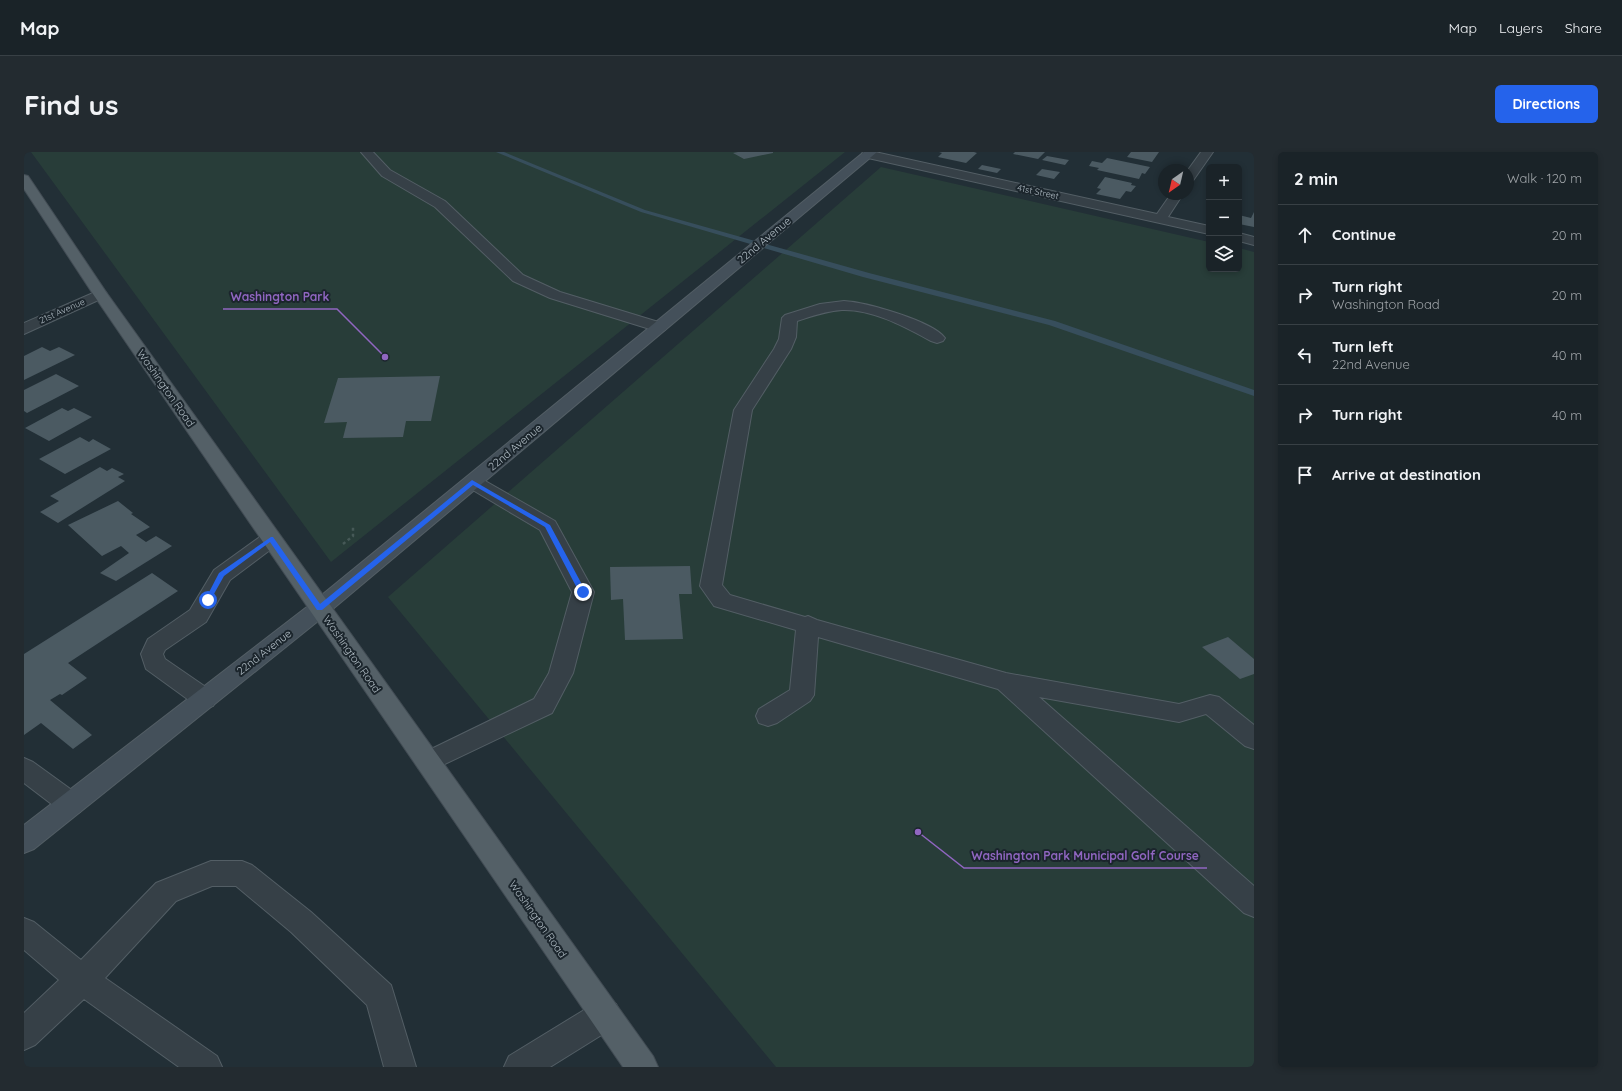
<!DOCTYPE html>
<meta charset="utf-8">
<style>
body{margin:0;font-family:Quicksand,sans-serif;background:#232b30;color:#f1f3f6}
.controls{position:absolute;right:12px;top:12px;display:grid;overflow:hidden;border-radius:6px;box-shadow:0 2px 6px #0003}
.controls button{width:36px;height:36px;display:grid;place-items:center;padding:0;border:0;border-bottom:1px solid #384045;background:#1a2328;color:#f1f3f6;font:20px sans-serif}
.compass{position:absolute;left:1134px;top:12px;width:36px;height:36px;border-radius:50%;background:#1a2328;box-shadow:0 2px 6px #0003;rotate:214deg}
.stop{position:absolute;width:12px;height:12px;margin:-9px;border:3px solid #2563eb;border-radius:50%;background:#fff}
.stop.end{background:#2563eb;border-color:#fff;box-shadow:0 1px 4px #0008}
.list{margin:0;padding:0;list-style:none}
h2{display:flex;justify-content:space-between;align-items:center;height:52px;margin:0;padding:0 16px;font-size:17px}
h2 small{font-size:13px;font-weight:400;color:#9fa4a8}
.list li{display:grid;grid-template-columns:26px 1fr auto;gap:12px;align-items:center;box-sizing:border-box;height:60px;padding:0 16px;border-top:1px solid #384045}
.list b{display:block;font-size:15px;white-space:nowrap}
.list p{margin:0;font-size:13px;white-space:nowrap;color:#9fa4a8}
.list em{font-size:13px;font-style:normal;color:#9fa4a8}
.icon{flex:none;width:22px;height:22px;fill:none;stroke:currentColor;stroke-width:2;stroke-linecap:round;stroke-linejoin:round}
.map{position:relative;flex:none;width:1230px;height:915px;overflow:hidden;border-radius:6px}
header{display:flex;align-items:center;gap:24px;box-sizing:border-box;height:56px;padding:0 20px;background:#1a2328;border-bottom:1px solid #384045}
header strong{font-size:19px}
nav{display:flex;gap:22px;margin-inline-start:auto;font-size:14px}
.intro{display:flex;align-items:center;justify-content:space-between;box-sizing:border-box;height:96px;padding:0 24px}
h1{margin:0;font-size:28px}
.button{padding:10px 18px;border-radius:6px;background:#2563eb;color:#fff;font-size:14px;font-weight:700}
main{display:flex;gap:24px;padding:0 24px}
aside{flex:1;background:#1a2328;border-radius:6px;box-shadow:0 2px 6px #0003}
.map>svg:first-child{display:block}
.green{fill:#283d39}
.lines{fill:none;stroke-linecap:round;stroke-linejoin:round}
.stream{fill:#374e5c;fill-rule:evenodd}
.building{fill:#4b5a62}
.lane-casing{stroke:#535e65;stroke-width:2}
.street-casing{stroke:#535e65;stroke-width:2}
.secondary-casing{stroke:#535e65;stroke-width:2}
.primary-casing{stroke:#424c54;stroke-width:2}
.path{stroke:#465957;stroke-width:2.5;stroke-dasharray:3 3;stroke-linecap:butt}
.lane{fill:#364047;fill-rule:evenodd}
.street{fill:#364047;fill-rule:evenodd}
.secondary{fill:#44505a;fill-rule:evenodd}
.primary{fill:#546067;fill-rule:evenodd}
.route{fill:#2563eb}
.labels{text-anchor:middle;stroke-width:4;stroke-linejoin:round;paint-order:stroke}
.far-street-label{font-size:9px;fill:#b0bcc4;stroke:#1b252c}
.street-label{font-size:11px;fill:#b0bcc4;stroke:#1b252c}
.leader{fill:none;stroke:#9066c1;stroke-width:1.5}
.callout-dot{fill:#9066c1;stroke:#1b252c;stroke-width:1.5}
.callout-label{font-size:12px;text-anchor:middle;font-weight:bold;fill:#9066c1;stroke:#1b252c;stroke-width:4;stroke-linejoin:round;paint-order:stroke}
</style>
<header>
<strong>Map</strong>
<nav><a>Map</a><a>Layers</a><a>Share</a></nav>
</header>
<div class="intro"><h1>Find us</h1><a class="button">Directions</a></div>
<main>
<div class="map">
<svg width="1230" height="915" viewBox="0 0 1230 915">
<rect width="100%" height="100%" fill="#222f36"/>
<path class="green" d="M7 0H821L307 410Z
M857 15 1185 90V117H1215V96L1230 100V915H752L364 445Z"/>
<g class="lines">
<path class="stream" d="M472 0H480L621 58 845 121 1031 169 1230 238V244L1025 173 839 125 617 60Z"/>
</g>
<path class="building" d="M714 0H749V1L720 7 709 1Z
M915 0H950L953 1 942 11 914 5 918 1Z
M991 0H1021L1014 7 989 2Z
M1107 0H1135L1128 10 1103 5Z
M1023 4 1045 8 1041 13 1018 8Z
M1083 6 1126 15 1121 22 1118 21 1115 27 1073 18 1075 16 1065 14 1068 9 1078 11Z
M958 13 977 17 973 21 954 17Z
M1018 17 1036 20 1030 27 1012 23Z
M1081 25 1108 31 1107 33 1112 34 1107 40 1102 39 1096 47 1072 42 1077 37 1073 36Z
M1230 60V75L1215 72V63L1227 66Z
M18 195 26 199 35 195 51 203 0 228V204Z
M32 222 55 234 3 261 0 259V238Z
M416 224 407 269H382L379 285 319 286 323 270 300 271 314 226Z
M38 256 44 259 50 256 68 265 25 289 1 276Z
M56 285 65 290 69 287 87 297 41 322 15 307Z
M76 315 83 319 88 316 100 322 94 325 101 329 34 371 16 360 35 349 26 344Z
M94 349 109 361 107 362 126 375 112 383 122 390 132 384 148 394 92 429 76 421 105 401 97 394 78 404 44 373Z
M666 414 668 442H655L659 487 601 488 599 447 587 448 586 415Z
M128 421 154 439 44 511 63 526 38 543 36 542 26 548 68 583 49 597 17 571 0 583V502Z
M1204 485 1230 507V522L1216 527 1178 495Z"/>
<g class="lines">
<defs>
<path id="lane" d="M337 0H349L366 18 421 49 499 123 536 140 641 172 643 175 641 178 635 180 629 178 526 146 489 129 411 55 358 24Z
M820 149C841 150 909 169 921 186L919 189 913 191 907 189C881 175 849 157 818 158 803 159 788 164 773 169L772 185 767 197 728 258 698 433 706 443 781 465 784 464 793 468 982 521 1155 552 1186 543 1195 545 1230 573V597L1221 594 1182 562 1155 570 1015 545 1230 734V765L1220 761 974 537 794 485 790 543 786 549 753 571 744 574 735 571 732 564 735 557 766 538 772 478 690 454 676 434 710 258 750 197 755 187 758 166 761 163 796 152Z
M449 324 456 326 531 369 570 440 549 521 528 561 404 620 395 617 391 610 395 603 510 547 525 521 548 440 516 378 442 334 439 330 442 326Z
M247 380 254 382 257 387 254 392 206 428 182 470 141 498 139 502 141 507 189 540 193 547 189 554 181 556 173 554 122 517 117 502 124 487 166 458 190 418 240 382Z
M0 606 9 610 56 644 60 652 56 660 47 663 38 660 0 631Z
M187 709H218L228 713 287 760 367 833 392 915H360L343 853 267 780 212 734H188L152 749 81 826 193 904 198 915H155L60 847 11 893 0 898V861L35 828 0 798V766L10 770 57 808 132 731Z
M581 847 592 852 597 863 592 874 526 915H480L485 904 570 852Z"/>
<path id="street" d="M839 0H851L1133 62 1147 42H1159L1144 65 1185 74V82L844 6 840 5 838 2Z
M1177 0H1189L1168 30 1164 31V18Z
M1215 81 1230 85V93L1215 89Z
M76 138 81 139 83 142 81 145 0 182V171Z"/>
<path id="secondary" d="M840 0H853L304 461 10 697 0 701V673L288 451Z"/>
<path id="primary" d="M0 23 4 24 82 140 629 904 634 915H599L69 142 0 37Z"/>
</defs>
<use href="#lane" class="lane-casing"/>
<use href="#street" class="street-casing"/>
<use href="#secondary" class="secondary-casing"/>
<use href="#primary" class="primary-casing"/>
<path class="path" d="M319 392 329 384V375"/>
<use href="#lane" class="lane"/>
<use href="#street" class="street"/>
<use href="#secondary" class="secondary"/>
<use href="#primary" class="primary"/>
</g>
<path class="route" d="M448 328 526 373 562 440 561 442H556L555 440 521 375 449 333 298 458H293L246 390 200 424 186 449H182L181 448 195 421 247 385H249L296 452Z"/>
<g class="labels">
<g class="far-street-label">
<text transform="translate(1014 40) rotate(12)" y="3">41st Street</text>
<text transform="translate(38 159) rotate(-24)" y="3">21st Avenue</text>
</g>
<g class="street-label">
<text transform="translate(740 88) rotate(-40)" y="4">22nd Avenue</text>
<text transform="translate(142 236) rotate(55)" y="4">Washington Road</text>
<text transform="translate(491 295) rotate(-40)" y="4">22nd Avenue</text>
<text transform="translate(240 500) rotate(-38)" y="4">22nd Avenue</text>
<text transform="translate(328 502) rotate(55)" y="4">Washington Road</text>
<text transform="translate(514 767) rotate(55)" y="4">Washington Road</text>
</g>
</g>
<path class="leader" d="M361 205L313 157H199M894 680L940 716H1183"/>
<g class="callout-dot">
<circle cx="361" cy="205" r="4"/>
<circle cx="894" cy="680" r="4"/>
</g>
<g class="callout-label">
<text x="256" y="149">Washington Park</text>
<text x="1061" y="708">Washington Park Municipal Golf Course</text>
</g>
</svg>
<div class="controls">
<button>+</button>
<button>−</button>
<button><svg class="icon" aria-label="layers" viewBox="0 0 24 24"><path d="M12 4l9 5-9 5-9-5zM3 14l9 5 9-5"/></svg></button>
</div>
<svg class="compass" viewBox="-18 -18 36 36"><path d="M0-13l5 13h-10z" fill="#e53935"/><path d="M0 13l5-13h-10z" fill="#9fa4a8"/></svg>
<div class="stop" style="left:184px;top:448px"></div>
<div class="stop end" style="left:559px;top:440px"></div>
</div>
<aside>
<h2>2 min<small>Walk · 120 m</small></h2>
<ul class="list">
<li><svg class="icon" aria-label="ahead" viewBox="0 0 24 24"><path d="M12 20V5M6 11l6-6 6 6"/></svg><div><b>Continue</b></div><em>20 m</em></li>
<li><svg class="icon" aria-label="right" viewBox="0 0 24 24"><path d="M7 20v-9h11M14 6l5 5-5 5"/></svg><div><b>Turn right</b><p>Washington Road</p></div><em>20 m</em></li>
<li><svg class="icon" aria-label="left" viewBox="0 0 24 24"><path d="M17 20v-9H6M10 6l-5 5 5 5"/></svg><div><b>Turn left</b><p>22nd Avenue</p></div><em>40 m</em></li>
<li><svg class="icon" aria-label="right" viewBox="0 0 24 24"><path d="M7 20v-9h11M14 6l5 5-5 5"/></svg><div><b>Turn right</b></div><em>40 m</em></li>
<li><svg class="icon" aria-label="arrive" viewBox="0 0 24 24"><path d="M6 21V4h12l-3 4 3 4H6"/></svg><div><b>Arrive at destination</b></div></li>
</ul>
</aside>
</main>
